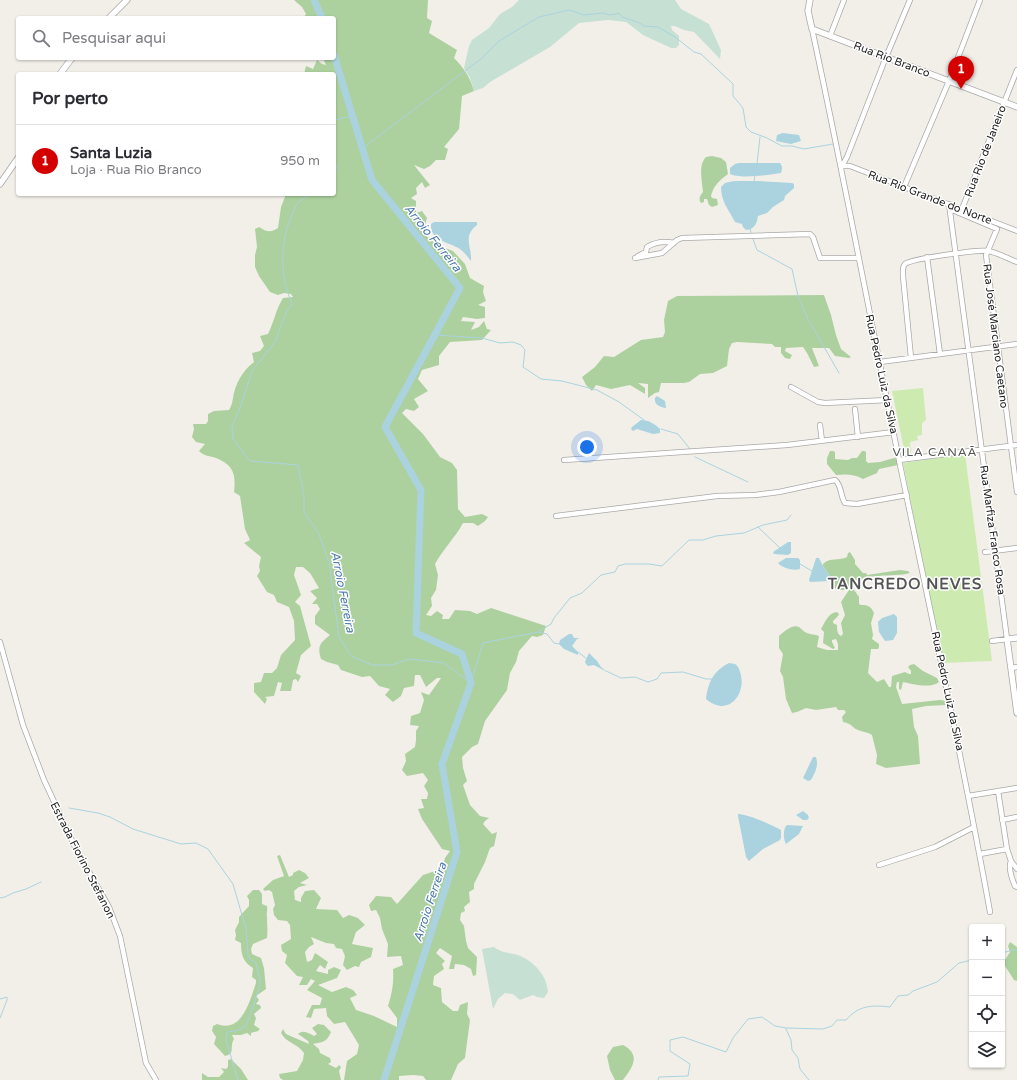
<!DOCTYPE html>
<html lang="pt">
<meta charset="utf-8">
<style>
body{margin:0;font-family:"Varela Round",sans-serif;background:#f7f7f7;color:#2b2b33}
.controls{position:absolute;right:12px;bottom:12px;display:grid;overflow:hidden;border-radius:4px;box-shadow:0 1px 3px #0004}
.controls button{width:36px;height:36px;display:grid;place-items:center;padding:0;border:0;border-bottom:1px solid #e1e1e2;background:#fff;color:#2b2b33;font:20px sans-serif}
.you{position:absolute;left:587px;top:447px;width:14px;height:14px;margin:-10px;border:3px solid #fff;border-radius:50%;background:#1a73e8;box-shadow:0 0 0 6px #1a73e833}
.badge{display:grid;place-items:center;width:26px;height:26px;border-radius:50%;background:#d40000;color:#fff;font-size:13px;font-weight:700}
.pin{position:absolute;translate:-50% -33px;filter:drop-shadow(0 1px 2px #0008)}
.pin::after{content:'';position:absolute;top:21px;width:14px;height:12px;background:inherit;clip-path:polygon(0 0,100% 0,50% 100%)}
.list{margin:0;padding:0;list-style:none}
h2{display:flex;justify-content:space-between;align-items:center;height:52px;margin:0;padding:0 16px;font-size:17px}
h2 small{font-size:13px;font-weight:400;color:#7c7c81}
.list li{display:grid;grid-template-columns:26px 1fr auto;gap:12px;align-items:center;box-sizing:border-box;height:72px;padding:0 16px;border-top:1px solid #e1e1e2}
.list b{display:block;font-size:15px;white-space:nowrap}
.list p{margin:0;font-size:13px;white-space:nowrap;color:#7c7c81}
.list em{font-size:13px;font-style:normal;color:#7c7c81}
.icon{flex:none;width:22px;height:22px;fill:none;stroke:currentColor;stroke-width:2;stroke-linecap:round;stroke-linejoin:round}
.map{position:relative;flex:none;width:1017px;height:1080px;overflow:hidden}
.search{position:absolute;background:#fff;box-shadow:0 1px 3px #0004;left:16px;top:16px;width:320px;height:44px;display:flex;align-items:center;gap:10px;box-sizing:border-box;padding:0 14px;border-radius:4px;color:#7c7c81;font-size:15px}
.panel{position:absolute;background:#fff;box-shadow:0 1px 3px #0004;left:16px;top:72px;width:320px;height:124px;border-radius:4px}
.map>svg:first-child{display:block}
.grass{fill:#cdebb0}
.forest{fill:#add19e}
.wetland{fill:#c6e0d4}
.water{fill:#aad3df}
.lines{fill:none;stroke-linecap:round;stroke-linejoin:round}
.stream{stroke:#aad3df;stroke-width:1}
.river{stroke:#aad3df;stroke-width:7}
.minor-casing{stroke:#a9a9a9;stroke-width:6}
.tertiary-casing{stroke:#a9a9a9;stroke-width:7}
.minor{stroke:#fff;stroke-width:4.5}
.tertiary{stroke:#fff;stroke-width:5.5}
.labels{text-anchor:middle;stroke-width:3;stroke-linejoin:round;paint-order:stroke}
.street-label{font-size:11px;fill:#222;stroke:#fff}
.water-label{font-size:12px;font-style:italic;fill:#4a7aab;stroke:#fff}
.neighbourhood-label{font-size:12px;letter-spacing:1px;fill:#555;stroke:#fff}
.district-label{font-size:15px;font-weight:bold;letter-spacing:1px;fill:#555;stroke:#fff}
</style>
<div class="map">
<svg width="1017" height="1080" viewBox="0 0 1017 1080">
<rect width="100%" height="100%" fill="#f2efe9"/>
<path class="grass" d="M923 388 926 420 922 423V435L917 436 918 440 910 442 911 453 905 454 892 391Z
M965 454 992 661 943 663 903 463Z"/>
<path class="forest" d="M294 0H428L427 18 432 21 429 33 457 50 454 58C464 68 470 77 474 91L462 96 459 129 444 147 448 149 445 160H436L430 166 424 169 414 165 430 185 425 188 422 182 416 188 417 194 411 198 416 201V213L422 211 427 218 423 233 437 245 453 251 465 264 470 278 484 286 483 292 486 301 478 305 485 307V318L477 319 463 317 461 321 475 322 471 330 479 327 484 321 487 329 491 330 482 340 450 342 439 356V365L422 370 418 379 428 391 414 399 419 407 414 411 406 409 402 413 423 434 440 457 452 463 457 470 458 509 465 517 482 514 488 517 485 521 478 526 473 523H463C455 538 443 549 435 564L438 575 436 590 431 598 432 606 426 615 431 616 437 611 443 615 442 619H449L455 610 470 611 477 614 491 608 546 626 543 635 537 637 532 636 519 651 516 662 510 673 507 690 485 721 478 744 472 747 462 757 463 768 467 781 463 785 470 805 480 816 489 818 485 821 483 824 492 834 497 832 494 846 490 848 485 862 474 884V889L469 892 470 902 464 907 465 911 461 913 460 920 464 926 466 941 468 948 477 957 476 975 473 976 471 969 464 965 455 964 454 969H449L452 956 440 948 436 953 445 961 442 964 444 969 434 976 433 985 441 988 442 1002 453 1011H458L460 1005 468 1002 467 1014 470 1020 465 1058 458 1064 451 1080H426L423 1076 413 1075 399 1076V1080H344L347 1061 357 1054 359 1045 345 1022 334 1024 327 1016 326 1008 314 1009 311 1018 306 1017 312 1005H320L322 998 307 990 315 981 311 979 307 985H299L303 977 297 976 285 963 287 955 282 951 281 945 291 939 290 925 287 921 278 920 274 915 273 909 275 905 272 892 269 890 265 891 263 889 273 880 284 876 277 856 280 855 289 877 293 875V873L299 870 305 873 309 878 300 883 307 885 299 887 294 891 295 900 301 902V898L305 891 314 890 321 898 316 909 337 910 343 918 349 915 358 918 365 925 356 932 352 944 373 948 371 957 361 962 359 967 355 966 347 970 343 965 345 956 342 949 336 948 334 944 326 943 311 937 314 944 309 947 305 952 307 962 312 960 315 953 328 962 325 969 320 965 316 971 328 974V970L334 967 341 970 337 978 318 985 332 992 346 987 353 990 357 995 350 998 356 1010 374 1016 397 1027V1018L388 1006C392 993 394 983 393 969L403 965 401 956 387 957 388 944 382 929 380 918 376 910 371 911 369 905 376 896 391 897 397 904 423 875 435 871 444 862 445 858 450 851 442 849 422 819 418 809 424 808 421 799H427L428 793 424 786 428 780 423 773 407 776 402 770 406 761 405 754 415 747 416 740V731L419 726 410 725 411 716 420 713 424 700 421 692 429 695 441 678H437L426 687 420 675H415L414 686 404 688 401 696 393 702 385 695 390 689 379 686 370 676 362 677 341 670 338 665 327 662 321 659C317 646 320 643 330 635L315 624V616L320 609 317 604H312L317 598 310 591 319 588 310 573 303 567H296L294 575 301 595 295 602 300 606 311 646 301 655 296 673 301 676 298 682 296 679 293 680 291 691H280L282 683 278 682 274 696 265 697 267 699 265 704 254 692V683L261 682 264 673H272L277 668 281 655 295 640 294 621 289 607 277 602 274 595 267 592 257 576 260 571 259 566 261 557 244 543 250 540 245 529 240 496 234 492C236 475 234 465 216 458 210 456 204 456 199 451L205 444 196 442 192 437 194 429 193 424H206L208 421V414L214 411 229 410C232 405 232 403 233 398 235 384 243 370 254 362L252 353 260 351 264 346 260 336 268 334C274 322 276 309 283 298L293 297 291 294 284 293 278 295 270 292 259 276 255 267V255L257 247 255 229 259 227C267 232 270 233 278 228L281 207 286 194H334V74H304L306 66 313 69 317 60 322 64 326 65 323 58H334V18H303L306 14 302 7Z
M712 156 721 158 726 162 728 174C720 180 713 186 711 196L712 198 717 199 718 205 712 207 709 205 707 199H704V202L701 203C698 198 700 196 703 192 702 181 698 165 706 157Z
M824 295 831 315 836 335 841 349 851 357 849 358 835 356 829 348H812L819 366 814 367 807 353 803 347 786 348 785 351 792 355 790 359 785 358 781 353V347H775L772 344 737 342 732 343 729 349 727 366 713 373 700 374 689 382 684 383H661L659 392 655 393 648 398V384L638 383 645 388V394L630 385 611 389 596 385 592 391 586 385 582 377 595 367 604 356 614 357 641 340 663 337 665 332 664 320 668 301 677 296Z
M830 451H833L835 452V459L848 460 852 458H857L862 451H864L866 452V461L868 463 880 462 894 458 897 459 898 465 879 469 877 473 863 479C854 474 846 474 836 475L827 464V458Z
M850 552 855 560V564L863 573H866L867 575 900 570 908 571 910 573C892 578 864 571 852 587L859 597V604L861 605C868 605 871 606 874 613L871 623 873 635 872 639 879 644V647L878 649H871L868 673 877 682 884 679 889 687H891L892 676 905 672 909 674H911V671L908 667 910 665 914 664 923 671 937 678 939 682C931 689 912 684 903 682L901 690 899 689V682H897L896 687 902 704 940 700 946 701V705L926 706 912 709 914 727 918 736 920 764 886 768 876 764 877 755 872 735C868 732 863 732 858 730 851 727 853 724 843 722L842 717 846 712 844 710H838L836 707 816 710 806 708 797 712 792 713 786 699 783 677 780 671 783 654 779 648V636C784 632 792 624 799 627 802 629 804 632 807 633 811 635 815 634 819 636L817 647 827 650H838V644L836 639 832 640V642L835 648 833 649 823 643 824 632 821 629C825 622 829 612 837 612L839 614 838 616 833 621V623L837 625C837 629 837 634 841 636L843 634 841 623 845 615 841 602 849 590H840L832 587 830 584 831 578 823 566V564C830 557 839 561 847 557L848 553Z
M253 890H259L262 894V904L267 906C268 910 266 913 267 917 267 925 268 929 267 938L253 944 251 949 252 954 261 958 264 968 266 989 256 996 259 1000 256 1004 260 1005 261 1008 254 1014 256 1018 254 1025 260 1029 258 1031 251 1033V1036L247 1033 241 1035H232L234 1039C229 1047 236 1054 225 1056L214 1044 216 1037 212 1031 213 1026 217 1024C242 1034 250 1000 256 983V980L252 977 253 968C243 962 241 955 241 943L235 940 236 935 235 930 239 922V917L249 906V900L247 896Z
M1010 942 1017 947V981L1014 980 1005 966V960L1010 952 1008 946Z
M318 1024 324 1025 331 1032C327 1042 323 1042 313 1044L319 1049 320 1053 330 1058 331 1062 328 1064 336 1068 339 1065 341 1067 339 1071 341 1080H283L280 1078 279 1074 297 1071 303 1060 304 1053C297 1043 286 1043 281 1033L283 1029 286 1034 309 1044 308 1041 298 1034C303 1029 309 1033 314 1036L317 1034 312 1028Z
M623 1045C642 1055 632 1068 623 1080H615L610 1070 607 1056 613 1047Z
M231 1059 241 1069 248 1080H202V1073L208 1077H219L224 1072 221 1068 226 1069 228 1067V1060Z"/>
<path class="wetland" d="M519 0H675L681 9 709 24 721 50 720 59 694 32 684 30 675 26H671L672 30 679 36V45L676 48H671L643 35 626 22 608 20 579 23 550 47 490 82 483 88 474 91 470 78 464 68 469 46 472 40 489 28 500 14 512 7Z
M494 947C505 954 507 952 518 955 534 961 547 976 548 992L544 998 537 997 533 995 520 1000 513 994 505 993 498 999 493 1009 482 949Z"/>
<path class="water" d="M783 133 799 135 801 141 791 144 776 141 777 135Z
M739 163H780C783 167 782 169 781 173 769 175 739 179 730 174V168L735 164Z
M734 181H758L792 183 794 184V188L785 196 784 200 773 207 767 213 758 216C757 223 755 229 746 230L743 227 742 224 735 222C729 210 721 202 721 187L725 183Z
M434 222H477V225C462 237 472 246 471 261 468 257 464 252 460 249 449 242 430 241 431 224Z
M657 396 665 401 666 408C660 407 654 405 655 398Z
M641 420C649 420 655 424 660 429V433L653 434 637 429 633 431 631 429 632 427Z
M788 542H791V553L788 555 774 554 773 552Z
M786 558H798L800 560V569C793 571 782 568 778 563Z
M816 558H819L823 566 831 578 829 581 810 582 809 580Z
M894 614 897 617V633L893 640 885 641 879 632 878 622 882 618Z
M569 634H572L574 638H580L577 639 572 646 578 652V655L564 649 559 644 560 640Z
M589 653 597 661 601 667 607 672 594 665 588 666 586 664 585 662Z
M729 663C730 663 734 664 735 664 737 665 738 667 739 669 749 692 729 719 706 699 708 683 713 671 729 663Z
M813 757H816C819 766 815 772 811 780L808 781 803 778Z
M803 811 808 815 809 818 807 820H803L796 815Z
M738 814C748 814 772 825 781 830V838L780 840 763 849 749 861 746 857 738 816Z
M787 825 803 826 799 834 786 844C783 839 783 828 787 825Z"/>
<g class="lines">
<path class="stream" d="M334 120 353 116
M363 148 482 58 499 41 539 17 569 10 584 15 603 13 610 15 619 13 622 17 640 23 644 26 658 27 675 37 694 52 701 54 733 84V96L743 108 746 127 751 132 767 138 782 146H792L804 149 833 144
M334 160 337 168 334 172
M757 164 760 137
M754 182 755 175
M311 194C307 197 301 199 298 203 296 205 295 209 294 211 280 237 279 277 292 303L285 315 275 342 252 371 240 408 232 426 233 439 250 461 298 465 304 495V512L318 532 329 562 339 637 351 656 372 665H391L410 659 444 663 471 683 483 643 538 632 551 624 554 618 570 598 582 593 601 575 615 572 618 566 625 564H649L662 566 689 540H703L716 536 744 533 763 525 787 520 791 515
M750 228 751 233
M753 239 757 250 792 269 798 296 808 319 839 373
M434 335 482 338 500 343 513 342 521 345 525 350 523 367 541 379 562 381 597 390 619 402 644 420
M661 429 678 434 690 449
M695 457 748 482
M758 527 780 548
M800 564 812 571
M830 577 846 579
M539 632 547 634 554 643 559 644
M578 652 587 659
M606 671 621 678 635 677 648 682 657 679 661 673 683 672 706 679H713
M69 808 98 813 110 817 133 829 181 844 196 843 208 849 233 884 246 929 248 955 251 960 256 963C257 969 260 976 260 982 260 987 248 1024 245 1026 240 1031 234 1031 227 1032L226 1040 238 1080
M0 898 5 897 13 893 26 889 41 882
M1002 953 1017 949
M0 999 7 997V1000L0 1018
M786 1029 791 1040 792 1050 798 1058 800 1069 809 1080
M658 1080 659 1077 688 1076 690 1064 670 1051V1040L683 1037 726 1052 733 1038 748 1019 762 1017 775 1026 786 1028 823 1029 832 1026 837 1020H846C859 1005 872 1005 890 1007L898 996 908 995 913 991 937 982 959 963 972 960"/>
<path class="river" d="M314 0 322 18
M334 55 372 180 460 288 385 427 421 490 416 633 462 654 471 683 442 764 457 852 384 1080"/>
<defs>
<path id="minor" d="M812 29C843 173 870 316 899 460 930 610 963 761 990 912
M830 36 844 0
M842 166H850L1017 231
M842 166 847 157 886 57 910 0
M904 187 949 81 980 0
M949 204 1007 639 992 641
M950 209 997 229 986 255 1017 492
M962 209 1017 70
M638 256 646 252 647 247C655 242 665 241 674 243
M927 257 940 354
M635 258 662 253 677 240 682 238 810 234 813 237 820 258H859
M911 358 903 276C903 272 902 267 905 264 911 259 979 249 988 251 996 252 1009 259 1017 262
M880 362 1017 344
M791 387 818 402 825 403 888 400
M855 409 858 437
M820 425 822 441
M564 460 787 445 894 432
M899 460 1017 445
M556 516 717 496 755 495 779 492 835 480C842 485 840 496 845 503L857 504 907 495
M985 552 1017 548
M0 642 23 725 44 780 75 847 109 907 120 936 146 1063 156 1080
M1011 668 1017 667
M998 791 1007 849 1011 861 1017 869
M968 796 1017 788
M1002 820 1017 817
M980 854 1007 849
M1011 861C1008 868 1012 879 1015 886L1017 887
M879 865 935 847 974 827"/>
<path id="tertiary" d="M810 0 808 11 812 29 1017 107
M109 18 127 0
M60 74 72 58
M0 184 18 158
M1017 638 1007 639 1017 713"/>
</defs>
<use href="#minor" class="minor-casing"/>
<use href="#tertiary" class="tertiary-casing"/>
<use href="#minor" class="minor"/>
<use href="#tertiary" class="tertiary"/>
</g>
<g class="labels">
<g class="street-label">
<text transform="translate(892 59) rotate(21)" y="4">Rua Rio Branco</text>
<text transform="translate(985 151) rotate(-69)" y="4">Rua Rio de Janeiro</text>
<text transform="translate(930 197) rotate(21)" y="4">Rua Rio Grande do Norte</text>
<text transform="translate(996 336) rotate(83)" y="4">Rua José Marciano Caetano</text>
<text transform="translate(882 374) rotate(78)" y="4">Rua Pedro Luiz da Silva</text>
<text transform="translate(993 530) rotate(82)" y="4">Rua Marfiza Franco Rosa</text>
<text transform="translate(948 691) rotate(78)" y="4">Rua Pedro Luiz da Silva</text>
<text transform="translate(83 860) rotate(63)" y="4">Estrada Fiorino Stefanon</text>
</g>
<g class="water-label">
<text transform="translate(433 238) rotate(51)" y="4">Arroio Ferreira</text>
<text transform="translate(343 592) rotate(79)" y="4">Arroio Ferreira</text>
<text transform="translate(430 902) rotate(-72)" y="4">Arroio Ferreira</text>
</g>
<g class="neighbourhood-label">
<text x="935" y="456">VILA CANAÃ</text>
</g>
<g class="district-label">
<text x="905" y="589">TANCREDO NEVES</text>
</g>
</g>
</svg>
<div class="controls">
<button>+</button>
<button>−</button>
<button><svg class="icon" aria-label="locate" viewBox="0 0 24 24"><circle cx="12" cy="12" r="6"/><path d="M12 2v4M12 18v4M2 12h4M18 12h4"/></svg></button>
<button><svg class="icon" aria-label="layers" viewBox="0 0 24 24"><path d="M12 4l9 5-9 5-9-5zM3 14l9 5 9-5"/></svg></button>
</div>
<div class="you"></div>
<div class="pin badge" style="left:961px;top:89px">1</div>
<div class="search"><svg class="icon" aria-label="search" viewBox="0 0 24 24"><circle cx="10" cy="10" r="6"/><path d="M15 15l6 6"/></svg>Pesquisar aqui</div>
<section class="panel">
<h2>Por perto<small></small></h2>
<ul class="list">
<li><span class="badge">1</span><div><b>Santa Luzia</b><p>Loja · Rua Rio Branco</p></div><em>950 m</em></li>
</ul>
</section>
</div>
